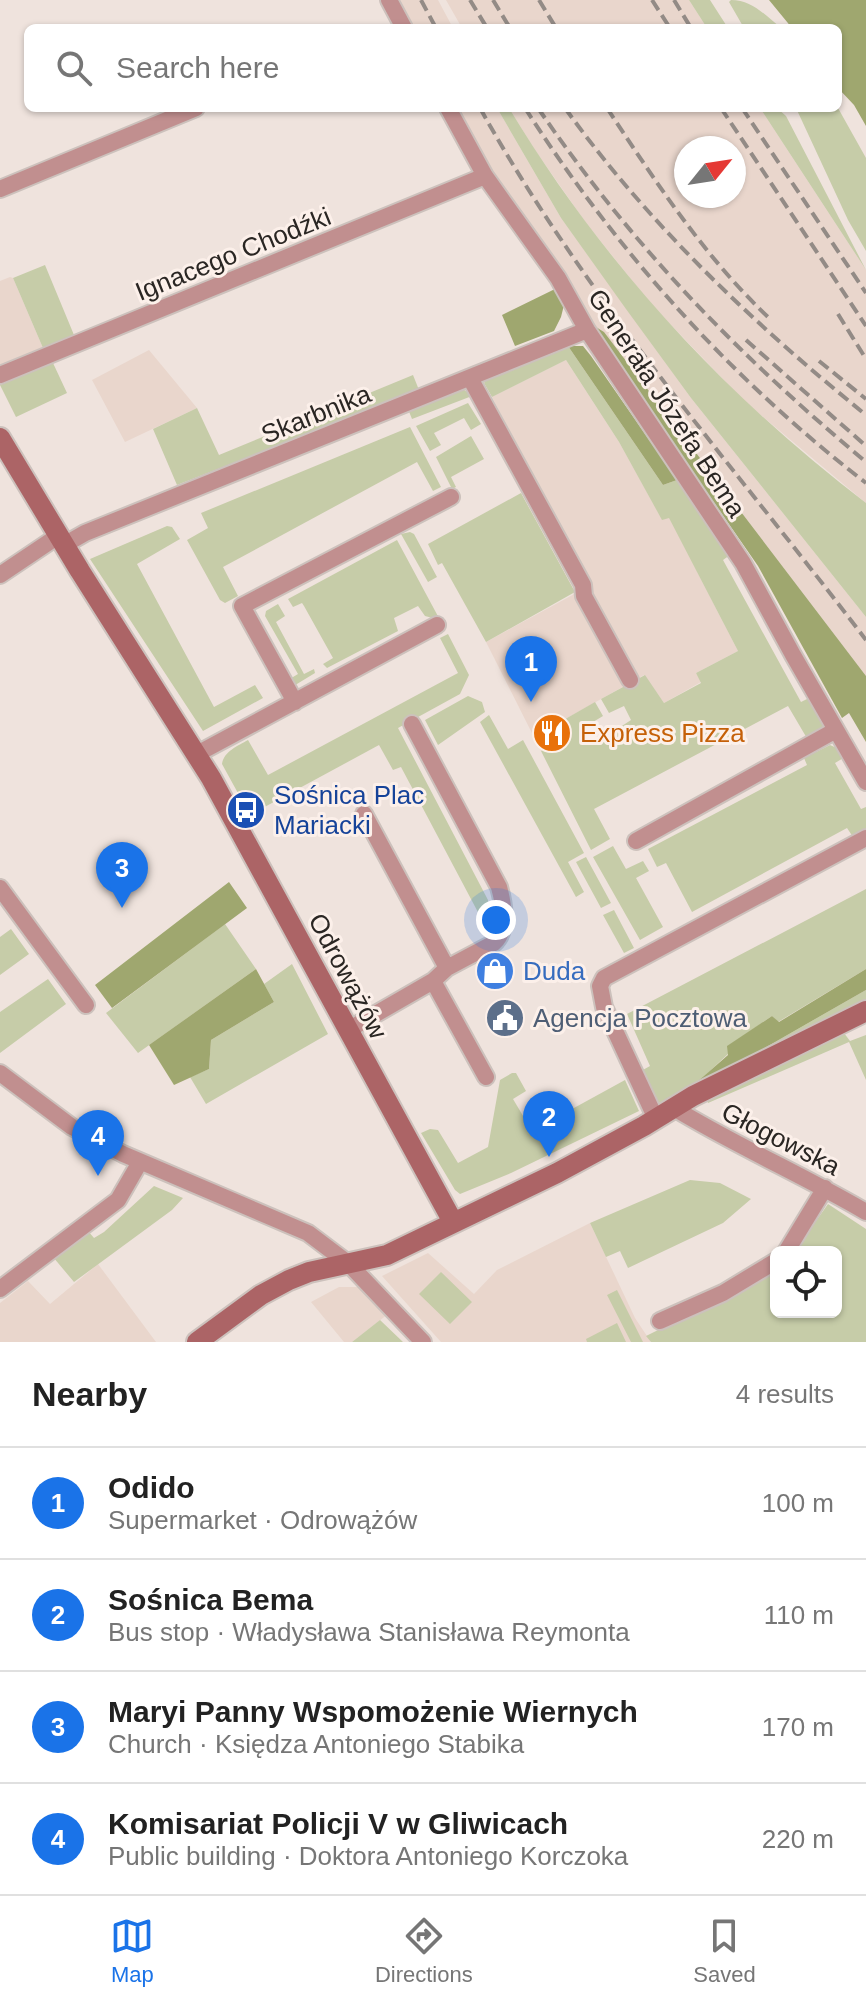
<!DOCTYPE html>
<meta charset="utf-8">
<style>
body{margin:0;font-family:Helvetica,sans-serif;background:#f6f6f6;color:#222}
.controls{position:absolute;right:24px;bottom:24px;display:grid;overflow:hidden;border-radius:12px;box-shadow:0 2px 6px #0004}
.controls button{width:72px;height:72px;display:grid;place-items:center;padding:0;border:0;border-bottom:2px solid #e0e0e0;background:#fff;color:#222;font:40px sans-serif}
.compass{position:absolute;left:674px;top:136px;width:72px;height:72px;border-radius:50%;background:#fff;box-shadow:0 2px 6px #0004;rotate:60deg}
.you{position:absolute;left:496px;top:920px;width:28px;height:28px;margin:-20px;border:6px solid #fff;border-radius:50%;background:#1a73e8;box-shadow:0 0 0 12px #1a73e833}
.badge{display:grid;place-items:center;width:52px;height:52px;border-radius:50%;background:#1a73e8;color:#fff;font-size:26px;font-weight:700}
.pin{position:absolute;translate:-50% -66px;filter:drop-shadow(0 2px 4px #0008)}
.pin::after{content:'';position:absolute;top:42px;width:28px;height:24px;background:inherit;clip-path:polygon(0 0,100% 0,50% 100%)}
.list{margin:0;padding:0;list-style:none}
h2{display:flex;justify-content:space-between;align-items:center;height:104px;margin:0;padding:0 32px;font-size:34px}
h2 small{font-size:26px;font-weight:400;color:#767676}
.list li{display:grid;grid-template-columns:52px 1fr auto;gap:24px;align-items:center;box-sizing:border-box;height:112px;padding:0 32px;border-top:2px solid #e0e0e0}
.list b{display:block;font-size:30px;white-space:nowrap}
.list p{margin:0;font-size:26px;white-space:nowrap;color:#767676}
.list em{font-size:26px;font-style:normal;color:#767676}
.icon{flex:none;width:44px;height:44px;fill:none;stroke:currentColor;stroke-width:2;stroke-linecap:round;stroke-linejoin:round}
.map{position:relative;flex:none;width:866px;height:1342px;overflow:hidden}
.search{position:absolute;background:#fff;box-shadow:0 2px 6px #0004;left:24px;right:24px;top:24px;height:88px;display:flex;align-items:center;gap:20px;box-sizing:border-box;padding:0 28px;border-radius:12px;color:#767676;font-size:30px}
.sheet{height:552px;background:#fff}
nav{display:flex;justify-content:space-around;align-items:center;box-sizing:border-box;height:112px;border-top:2px solid #e0e0e0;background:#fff;font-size:22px;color:#767676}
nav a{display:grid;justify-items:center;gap:4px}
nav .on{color:#1a73e8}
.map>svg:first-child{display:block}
.built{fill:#e9d6cc;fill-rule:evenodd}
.green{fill:#c6cca8}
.forest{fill:#9fa76f}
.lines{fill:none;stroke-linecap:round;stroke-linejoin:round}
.street-casing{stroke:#ccc1bc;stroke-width:20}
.secondary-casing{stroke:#ccc1bc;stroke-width:24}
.street{stroke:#c18f8f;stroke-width:16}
.secondary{stroke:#ac6466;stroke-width:20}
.rail{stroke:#938b86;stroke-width:4;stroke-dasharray:12 6;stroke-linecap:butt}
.labels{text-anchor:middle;stroke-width:6;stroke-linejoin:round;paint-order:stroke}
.street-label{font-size:26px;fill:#2a2623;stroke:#fcf0ea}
.food-label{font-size:26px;fill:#c56008;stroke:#fcf0ea;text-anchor:start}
.transit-label{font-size:26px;fill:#164399;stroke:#fcf0ea;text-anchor:start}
.shop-label{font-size:26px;fill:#366cbe;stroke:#fcf0ea;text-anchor:start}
.service-label{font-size:26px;fill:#4e5e75;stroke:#fcf0ea;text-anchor:start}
</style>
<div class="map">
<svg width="866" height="1342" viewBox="0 0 866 1342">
<rect width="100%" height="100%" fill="#efe3dd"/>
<path class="built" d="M389 0H438L453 28H404Z
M446 0H689L707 28H462Z
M448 108H497L561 218 691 398 866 617V676L604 332 596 327 587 330Z
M509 108H760L866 270V503L744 401 651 304 586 223 535 150ZM686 148H734V196H686Z
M10 277 13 278 43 348 0 367V281Z
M149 350 197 408 125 442 92 380Z
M566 360 619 442 662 519 669 517 738 651 696 673 701 682 664 703 644 675 560 722 566 736 541 751 486 642 589 586 492 397Z
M590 1223 635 1318 651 1342H441L382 1276 428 1253 474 1294 497 1270Z
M98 1264 156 1342H0V1303L28 1281 50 1304Z
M339 1287H361L388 1314 352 1342H344L311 1302Z"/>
<path class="green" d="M689 0H710L728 28H707Z
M731 0C752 0 765 15 781 28H744L729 2Z
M497 108H509C602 262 723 394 866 503V617L691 398 626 309 561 218Z
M760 108H777L786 116 866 270Z
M796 108H838L866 158V251L848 220Z
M45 265 74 335 43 348 13 278Z
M568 346 663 485 677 480 730 555 723 560 801 702 809 698 828 730 808 740 788 706 594 809 610 839 591 850 541 751 566 736 560 722 595 702 603 716 583 728 593 745 631 720 624 706 609 713 601 699 645 675 664 703 701 683 696 673 738 651 669 518 662 520 619 442 566 360 492 397 484 383 487 378Z
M53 363 67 393 16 417 0 385Z
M413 375 419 390 177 485 153 429 197 408 219 455Z
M463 389 472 396 412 419 408 409Z
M468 403 481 424 471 430 464 418 434 433 441 445 430 451 416 426Z
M410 427 441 487 433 491 417 462 223 567 238 596 225 603 220 600 187 540 208 528 201 513Z
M471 436 484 459 451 477 456 487 452 489 436 457Z
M521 493 575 592 486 642 442 563 438 565 428 544Z
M167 526 172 527 180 539 137 564 214 707 255 685 263 698 203 731 90 559Z
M410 532 414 534 437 577 428 582 401 534Z
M397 540 440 620 425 616 418 606 394 618 398 631 327 668 323 664 333 658 304 606 302 603 293 607 288 599Z
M278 604 285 616 276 622 304 674 314 669 315 673 292 687 288 680 298 674 265 616 266 611Z
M448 634 469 675 460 694 398 728 488 900 489 910 480 916 401 767 393 770 379 745 250 815 222 764C224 751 238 746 248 740L268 775 458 673 440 638Z
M468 696 482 702 485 712 438 745 425 720Z
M489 715 508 749 523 740 584 853 568 862 584 892 576 897 480 722Z
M830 745 839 749 845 757 835 763 861 809 866 807V829L853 837 847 828 692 912 666 863 657 867 648 849 807 765 804 758Z
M613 846 626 869 643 861 649 871 636 878 663 927 640 940 593 857Z
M586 857 611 903 601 908 576 862Z
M866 889V969L778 1022 772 1016 728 1046V1054L697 1083 698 1086 662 1104 654 1100 641 1071 650 1066 627 1014Z
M614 910 634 948 624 953 603 915Z
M225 924 256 969 138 1053 106 1013Z
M11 929 29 954 0 975V937Z
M292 964 328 1034 206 1104 190 1077 209 1069 211 1040 274 1002 264 984Z
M48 979 66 1004 0 1053V1012Z
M866 990V1002L714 1077Z
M844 1033 850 1041 866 1035V1080L849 1042 708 1103 707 1100Z
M512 1073H516L526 1091 513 1099 532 1131 625 1080 639 1111 511 1173 460 1194 455 1190 421 1133 430 1129 438 1130 458 1163 488 1147 500 1080Z
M690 1180 720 1183 751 1199 723 1223 628 1268 620 1251 606 1257 590 1223Z
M154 1186 183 1198 172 1210 74 1282 53 1257 88 1231 94 1238 104 1232Z
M828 1204 866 1229V1342H651L646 1336 747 1286 776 1265V1312H836V1252H794Z
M441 1272 472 1302 450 1324 419 1294Z
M617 1290 643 1342H631L607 1295Z
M380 1320 403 1342H352Z
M617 1323 626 1342H587L586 1339Z"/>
<path class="forest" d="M769 0H866V126L854 105 838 88V28H792Z
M557 288 565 301 561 317 554 331 515 346 502 315Z
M596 327 604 332 866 676V742L849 713 842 718 758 566 593 328Z
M568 346H583L591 356 677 480 663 485Z
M229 882 247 908 112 1008 95 985Z
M256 969 274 1002 211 1040 209 1069 174 1085 149 1045Z
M866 969V990L698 1086 696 1083 728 1055 727 1046 772 1016 779 1022Z"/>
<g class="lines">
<defs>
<path id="street" d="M389 0 404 28
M448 108 485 176 558 278 587 330 743 563 793 655 866 782
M0 189 196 108
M0 375 485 176
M470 378 583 585 584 596 630 680
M64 545 85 533 587 330
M0 575 58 536
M295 702 242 606 451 497
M197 754 437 625
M364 814 447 968
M636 841 836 730
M0 888 86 1005
M433 981 486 1077
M348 1030 433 981 447 968 494 943C508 930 504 905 499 887L412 724
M0 1073 72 1127 123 1154 308 1233 349 1264 423 1342
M674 1108C736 1146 803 1175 866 1212
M656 1119 604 1007 600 986 604 978 866 838
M786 1252 825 1188
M0 1289 118 1200 140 1162
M660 1321 723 1293 776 1261"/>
<path id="secondary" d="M0 438 80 571 211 778 453 1222
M197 1342 261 1295 289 1280 309 1272 387 1255 557 1173 644 1126 693 1096 866 1011"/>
</defs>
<use href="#street" class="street-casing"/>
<use href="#secondary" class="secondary-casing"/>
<use href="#street" class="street"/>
<use href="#secondary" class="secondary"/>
<path class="rail" d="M421 0 436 28
M470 0 487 28
M493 0 510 28
M539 0 556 28
M652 0 670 28
M674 0 691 28
M480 108C587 301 733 465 866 640
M525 108C618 253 730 378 866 483
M538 108C633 247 737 354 866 462
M565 108C649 225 755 325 866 415
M607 108C656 182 703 255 768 317
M721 108 866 326
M742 108 866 293
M838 314 866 359
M746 340 866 446
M819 361 866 399"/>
</g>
<defs>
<symbol id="restaurant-disc" viewBox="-11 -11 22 22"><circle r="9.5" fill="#e8710a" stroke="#fcf0ea"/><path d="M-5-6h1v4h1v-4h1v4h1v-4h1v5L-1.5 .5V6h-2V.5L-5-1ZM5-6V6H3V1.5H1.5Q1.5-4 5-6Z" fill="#fff"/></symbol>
<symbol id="bus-disc" viewBox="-11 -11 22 22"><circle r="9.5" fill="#1a4fb4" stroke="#fcf0ea"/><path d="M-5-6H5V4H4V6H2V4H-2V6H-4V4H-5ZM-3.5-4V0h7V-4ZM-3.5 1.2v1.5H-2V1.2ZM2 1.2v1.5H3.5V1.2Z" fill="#fff"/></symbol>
<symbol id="shop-disc" viewBox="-11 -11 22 22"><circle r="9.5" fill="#3f7fe0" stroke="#fcf0ea"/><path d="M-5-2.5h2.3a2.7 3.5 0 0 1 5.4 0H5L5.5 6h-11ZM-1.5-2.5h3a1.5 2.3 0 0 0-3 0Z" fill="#fff"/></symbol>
<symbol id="civic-disc" viewBox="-11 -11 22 22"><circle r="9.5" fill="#5c6f8a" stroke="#fcf0ea"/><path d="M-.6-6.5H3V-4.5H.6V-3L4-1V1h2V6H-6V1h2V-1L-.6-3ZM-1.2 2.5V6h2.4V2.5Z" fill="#fff"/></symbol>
</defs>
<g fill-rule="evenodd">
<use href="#restaurant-disc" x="530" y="711" width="44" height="44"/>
<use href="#bus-disc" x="224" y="788" width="44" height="44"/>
<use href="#shop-disc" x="473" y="949" width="44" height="44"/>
<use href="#civic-disc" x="483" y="996" width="44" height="44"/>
</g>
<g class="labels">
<g class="street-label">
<text transform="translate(233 254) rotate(-22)" y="9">Ignacego Chodźki</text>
<text transform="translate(667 403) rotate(57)" y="9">Generała Józefa Bema</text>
<text transform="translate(316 414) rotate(-22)" y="9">Skarbnika</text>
<text transform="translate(348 976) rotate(62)" y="9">Odrowążów</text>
<text transform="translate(781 1139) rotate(27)" y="9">Głogowska</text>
</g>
<g class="food-label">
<text x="580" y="742">Express Pizza</text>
</g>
<g class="transit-label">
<text x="274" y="804">Sośnica Plac<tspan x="274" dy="30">Mariacki</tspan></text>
</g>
<g class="shop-label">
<text x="523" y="980">Duda</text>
</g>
<g class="service-label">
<text x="533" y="1027">Agencja Pocztowa</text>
</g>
</g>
</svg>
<div class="controls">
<button><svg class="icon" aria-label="locate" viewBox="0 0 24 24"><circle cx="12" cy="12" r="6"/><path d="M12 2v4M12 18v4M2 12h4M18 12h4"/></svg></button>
</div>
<svg class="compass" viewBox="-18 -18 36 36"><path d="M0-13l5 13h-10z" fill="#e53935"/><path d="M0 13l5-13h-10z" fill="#767676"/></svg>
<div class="you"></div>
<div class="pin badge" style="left:531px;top:702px">1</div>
<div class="pin badge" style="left:549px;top:1157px">2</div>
<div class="pin badge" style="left:122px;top:908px">3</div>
<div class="pin badge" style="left:98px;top:1176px">4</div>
<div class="search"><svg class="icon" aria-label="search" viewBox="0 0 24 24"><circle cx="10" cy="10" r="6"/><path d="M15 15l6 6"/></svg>Search here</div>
</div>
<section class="sheet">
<h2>Nearby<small>4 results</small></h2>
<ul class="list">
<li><span class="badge">1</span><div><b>Odido</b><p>Supermarket · Odrowążów</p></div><em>100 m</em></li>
<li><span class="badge">2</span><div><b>Sośnica Bema</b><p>Bus stop · Władysława Stanisława Reymonta</p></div><em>110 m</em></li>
<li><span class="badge">3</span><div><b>Maryi Panny Wspomożenie Wiernych</b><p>Church · Księdza Antoniego Stabika</p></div><em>170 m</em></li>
<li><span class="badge">4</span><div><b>Komisariat Policji V w Gliwicach</b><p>Public building · Doktora Antoniego Korczoka</p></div><em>220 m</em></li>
</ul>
</section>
<nav>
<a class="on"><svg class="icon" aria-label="map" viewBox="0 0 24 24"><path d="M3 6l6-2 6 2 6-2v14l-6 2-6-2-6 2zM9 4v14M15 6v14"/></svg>Map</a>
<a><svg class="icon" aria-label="directions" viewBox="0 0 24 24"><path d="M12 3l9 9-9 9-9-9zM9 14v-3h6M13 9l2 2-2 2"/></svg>Directions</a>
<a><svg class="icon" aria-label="saved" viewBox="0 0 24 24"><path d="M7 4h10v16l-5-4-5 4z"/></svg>Saved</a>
</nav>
